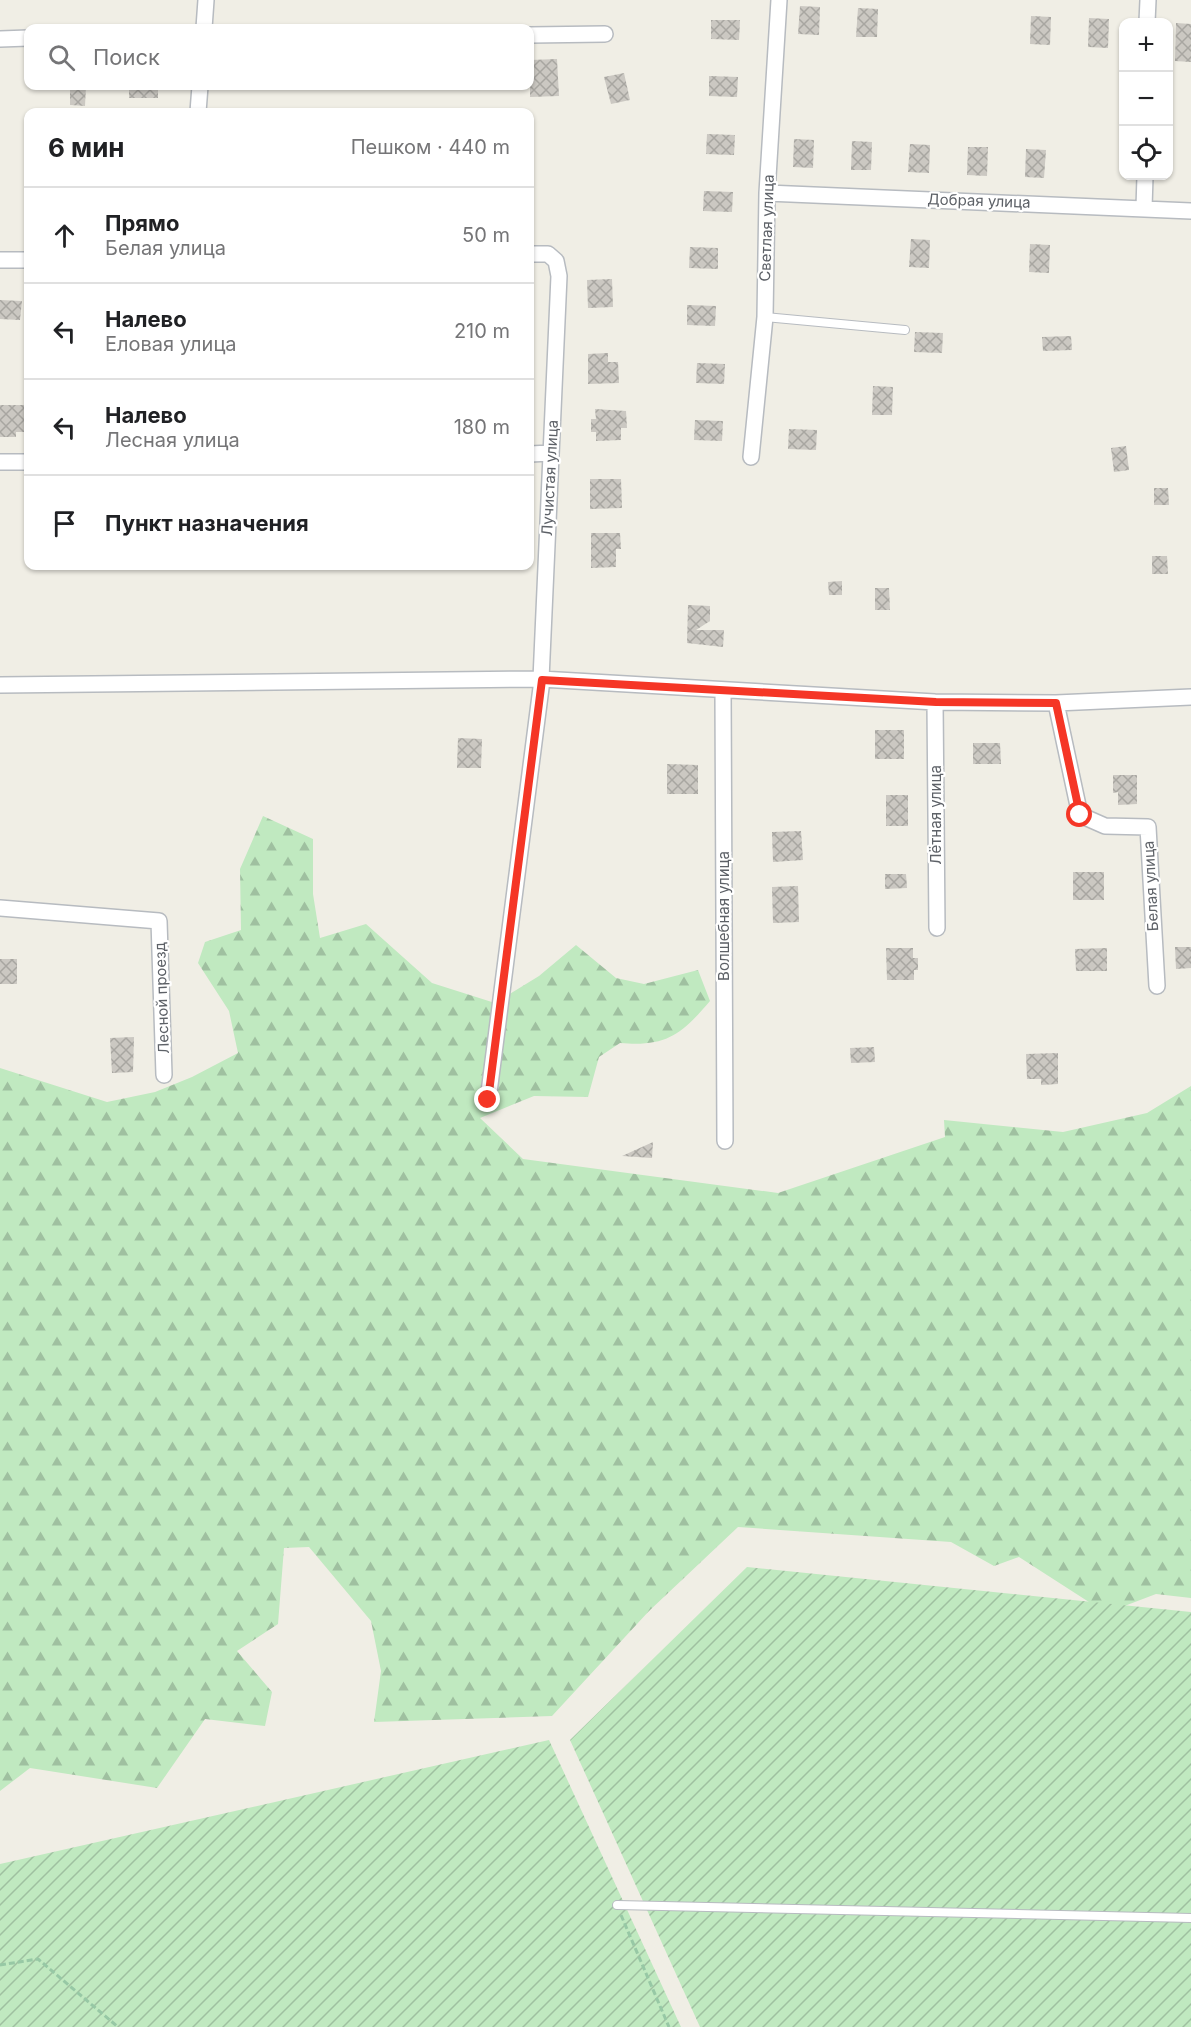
<!DOCTYPE html>
<html lang="ru">
<meta charset="utf-8">
<style>
body{margin:0;font-family:Inter,sans-serif;background:#f2f2f2;color:#202124}
.controls{position:absolute;right:18px;top:18px;display:grid;overflow:hidden;border-radius:12px;box-shadow:0 2px 4px #0004}
.controls button{width:54px;height:54px;display:grid;place-items:center;padding:0;border:0;border-bottom:2px solid #e0e0e0;background:#fff;color:#202124;font:30px sans-serif}
.stop{position:absolute;width:18px;height:18px;margin:-14px;border:4px solid #f53626;border-radius:50%;background:#fff}
.stop.end{background:#f53626;border-color:#fff;box-shadow:0 2px 6px #0008}
.list{margin:0;padding:0;list-style:none}
h2{display:flex;justify-content:space-between;align-items:center;height:78px;margin:0;padding:0 24px;font-size:26px}
h2 small{font-size:20px;font-weight:400;color:#757577}
.list li{display:grid;grid-template-columns:39px 1fr auto;gap:18px;align-items:center;box-sizing:border-box;height:96px;padding:0 24px;border-top:2px solid #e0e0e0}
.list b{display:block;font-size:22px;white-space:nowrap}
.list p{margin:0;font-size:20px;white-space:nowrap;color:#757577}
.list em{font-size:20px;font-style:normal;color:#757577}
.icon{flex:none;width:33px;height:33px;fill:none;stroke:currentColor;stroke-width:2;stroke-linecap:round;stroke-linejoin:round}
.map{position:relative;flex:none;width:1191px;height:2027px;overflow:hidden}
.search{position:absolute;background:#fff;box-shadow:0 2px 4px #0004;left:24px;top:24px;width:510px;height:66px;display:flex;align-items:center;gap:15px;box-sizing:border-box;padding:0 21px;border-radius:12px;color:#757577;font-size:22px}
.panel{position:absolute;background:#fff;box-shadow:0 2px 4px #0004;left:24px;top:108px;width:510px;height:462px;border-radius:12px}
.map>svg:first-child{display:block}
.forest{fill:url(#forest-firs)}
.garden{fill:url(#garden-furrows)}
.building{fill:url(#building-cross-hatch)}
.lines{fill:none;stroke-linecap:round;stroke-linejoin:round}
.service-casing{stroke:#b7bbc0;stroke-width:10}
.minor-casing{stroke:#b7bbc0;stroke-width:18}
.path{stroke:#97c8a5;stroke-width:3;stroke-dasharray:6 3;stroke-linecap:butt}
.service{stroke:#fff;stroke-width:8}
.minor{stroke:#fff;stroke-width:15}
.route{stroke:#f53626;stroke-width:8}
.labels{text-anchor:middle;stroke-width:4.5;stroke-linejoin:round;paint-order:stroke}
.street-label{font-size:15px;fill:#5d6167;stroke:#fff}
</style>
<div class="map">
<svg width="1191" height="2027" viewBox="0 0 1191 2027">
<defs>
<pattern id="forest-firs" width="22" height="20" patternUnits="userSpaceOnUse" patternTransform="scale(1.5)"><rect width="22" height="20" fill="#c0e9c0"/><path d="M5 1l3.5 6h-7zM16 11l3.5 6h-7z" fill="#9fc0a0"/></pattern>
<pattern id="garden-furrows" width="10" height="10" patternUnits="userSpaceOnUse" patternTransform="scale(1.5)"><rect width="10" height="10" fill="#c0e9c0"/><path d="M-1 1l2-2M0 10L10 0M9 11l2-2" fill="none" stroke="#9fc0a0"/></pattern>
<pattern id="building-cross-hatch" width="8" height="8" patternUnits="userSpaceOnUse" patternTransform="scale(1.5)"><rect width="8" height="8" fill="#cbc8c2"/><path d="M0 0l8 8M0 8l8-8" fill="none" stroke="#a8a6a1"/></pattern>
</defs>
<rect width="100%" height="100%" fill="#f0eee5"/>
<path class="forest" d="M263 816 313 839V894L320 938 366 924 432 983 495 1003 539 976 576 945 616 978 644 984 698 970 710 1001C681 1035 666 1047 620 1043L599 1057 588 1097 534 1096 480 1118 523 1159 778 1193 945 1137 944 1120 1063 1132 1147 1113 1191 1086V1598L1156 1594 1106 1613 1019 1557 994 1566 951 1542 738 1527 649 1611 552 1716 374 1722 381 1671 371 1621 309 1547 284 1548 278 1624 237 1651 272 1692 265 1726 205 1719 157 1788 30 1768 0 1791V1068L107 1102 155 1092 192 1077 238 1053 229 1011 198 963 205 942 241 930 240 869Z"/>
<path class="garden" d="M747 1567 1191 1612V2027H700L570 1740Z
M549 1740 681 2027H0V1864Z"/>
<path class="building" d="M800 6 820 7 819 35 798 34Z
M858 8 878 9 877 37H856Z
M1031 16 1051 17 1050 45 1030 44Z
M1089 18 1109 19 1108 48 1088 47Z
M711 20H740L739 40 711 39Z
M1176 23 1191 24V62L1175 61Z
M557 59 559 96 530 97V60Z
M624 73 630 100 611 104 604 77Z
M709 76 738 77 737 97 709 96Z
M70 86H86L85 106 70 105Z
M129 86H158V98H129Z
M707 134 735 135 734 155 706 154Z
M794 139 814 140 813 168 793 167Z
M852 141 872 142 871 170H851Z
M910 144 930 145 929 173 908 172Z
M968 147H988L987 176 967 175Z
M1026 149 1046 150 1044 178 1025 177Z
M704 191 733 192 732 212 703 211Z
M911 239 930 240 929 268 909 267Z
M1030 244 1050 245 1049 273 1029 272Z
M690 247 718 248V269L689 268Z
M612 279 613 307 588 308 587 280Z
M0 300 22 301 20 320 0 319Z
M687 305 716 306 715 326 687 325Z
M915 332 943 333 942 353 914 352Z
M1071 336 1072 350 1043 351 1042 337Z
M608 353V362H618L619 383 588 384V354Z
M697 363 725 364 724 384 696 383Z
M873 386 893 387 892 415H872Z
M0 405H28V432H16V437H0Z
M595 409 626 411 627 428H621V440L596 441V432H591V419H596Z
M695 420 723 421 722 441 694 440Z
M789 429 817 430 816 450 788 449Z
M1126 446 1129 470 1114 472 1111 448Z
M590 479H621L622 508 590 509Z
M1154 488H1168L1169 505H1154Z
M591 533H620L621 549H616V567L591 568Z
M1152 556H1167L1168 574H1152Z
M842 581V595H829L828 582Z
M875 588H889L890 610H875Z
M688 605 710 606V621L696 630H724L723 647 687 643Z
M875 730H904V759H875Z
M458 738 482 739 481 768H457Z
M973 743H1000L1001 764H973Z
M667 764 698 765V794H667Z
M1113 775H1137V804L1118 805V792L1113 793Z
M886 795H908V826H886Z
M801 831 803 860 773 862 772 832Z
M1073 872H1104V900H1073Z
M885 874H906L907 888 885 889Z
M798 886 799 922 773 923 772 887Z
M1175 947H1191V968L1176 969Z
M886 948H913V958H918V970H914V980H887Z
M1107 948V971H1076L1075 949Z
M0 959H17V984H0Z
M134 1037 133 1072 112 1073 110 1038Z
M874 1047 875 1062 851 1063 850 1048Z
M1058 1053V1084L1041 1085V1079H1027L1026 1054Z
M653 1142 652 1158 622 1156Z"/>
<g class="lines">
<defs>
<path id="service" d="M765 317 905 330
M617 1905 1191 1918"/>
<path id="minor" d="M1147 22 1148 0
M204 28 206 0
M530 35 605 34
M0 39 28 38
M198 112 200 86
M767 193 1191 211
M1144 208 1145 176
M530 254H548L556 261 559 276 541 679
M0 260H28
M530 454 551 453
M751 457 765 317 767 193 779 0
M0 462H28
M0 685 541 679 935 702 1056 703 1191 697
M723 690 725 1141
M935 702 937 928
M1056 703 1080 815 1105 826 1148 827 1157 986
M0 908 159 921 164 1075
M488 1100 542 680"/>
</defs>
<use href="#service" class="service-casing"/>
<use href="#minor" class="minor-casing"/>
<path class="path" d="M621 1915 669 2027
M0 1965 38 1959 118 2027"/>
<use href="#service" class="service"/>
<use href="#minor" class="minor"/>
</g>
<g class="lines">
<path class="route" d="M488 1100 542 680 936 702 1056 703 1080 815"/>
</g>
<g class="labels">
<g class="street-label">
<text transform="translate(979 201) rotate(2)" y="5">Добрая улица</text>
<text transform="translate(767 228) rotate(-88)" y="5">Светлая улица</text>
<text transform="translate(550 478) rotate(-87)" y="5">Лучистая улица</text>
<text transform="translate(936 815) rotate(-90)" y="5">Лётная улица</text>
<text transform="translate(1151 886) rotate(-93)" y="5">Белая улица</text>
<text transform="translate(724 916) rotate(-90)" y="5">Волшебная улица</text>
<text transform="translate(162 998) rotate(-92)" y="5">Лесной проезд</text>
</g>
</g>
</svg>
<div class="controls">
<button>+</button>
<button>−</button>
<button><svg class="icon" aria-label="locate" viewBox="0 0 24 24"><circle cx="12" cy="12" r="6"/><path d="M12 2v4M12 18v4M2 12h4M18 12h4"/></svg></button>
</div>
<div class="stop" style="left:1080px;top:815px"></div>
<div class="stop end" style="left:488px;top:1100px"></div>
<div class="search"><svg class="icon" aria-label="search" viewBox="0 0 24 24"><circle cx="10" cy="10" r="6"/><path d="M15 15l6 6"/></svg>Поиск</div>
<section class="panel">
<h2>6 мин<small>Пешком · 440 m</small></h2>
<ul class="list">
<li><svg class="icon" aria-label="ahead" viewBox="0 0 24 24"><path d="M12 20V5M6 11l6-6 6 6"/></svg><div><b>Прямо</b><p>Белая улица</p></div><em>50 m</em></li>
<li><svg class="icon" aria-label="left" viewBox="0 0 24 24"><path d="M17 20v-9H6M10 6l-5 5 5 5"/></svg><div><b>Налево</b><p>Еловая улица</p></div><em>210 m</em></li>
<li><svg class="icon" aria-label="left" viewBox="0 0 24 24"><path d="M17 20v-9H6M10 6l-5 5 5 5"/></svg><div><b>Налево</b><p>Лесная улица</p></div><em>180 m</em></li>
<li><svg class="icon" aria-label="arrive" viewBox="0 0 24 24"><path d="M6 21V4h12l-3 4 3 4H6"/></svg><div><b>Пункт назначения</b></div></li>
</ul>
</section>
</div>
